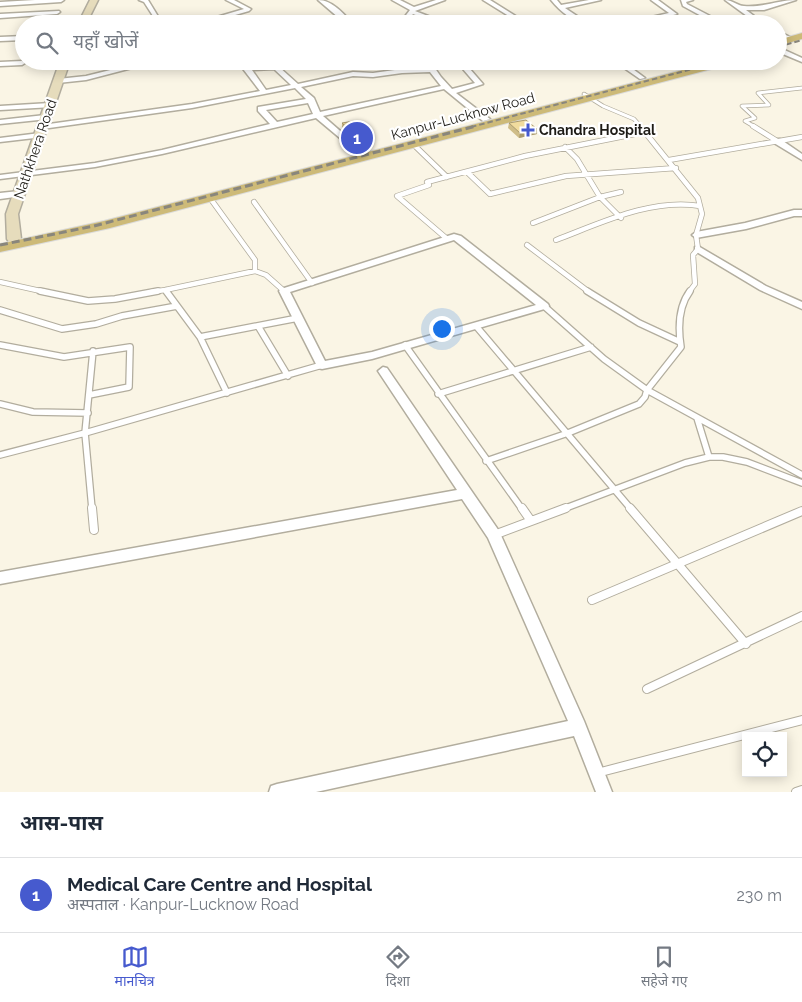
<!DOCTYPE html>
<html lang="hi">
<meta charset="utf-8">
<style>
body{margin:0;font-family:Raleway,"Noto Sans Devanagari",sans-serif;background:#f2f2f3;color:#1f2937}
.controls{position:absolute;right:15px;bottom:15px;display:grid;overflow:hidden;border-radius:0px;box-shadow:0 2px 12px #0003}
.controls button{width:45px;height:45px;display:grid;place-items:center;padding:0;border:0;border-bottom:1px solid #e0e1e3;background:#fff;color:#1f2937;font:25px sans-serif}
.you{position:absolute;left:441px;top:328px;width:18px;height:18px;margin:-12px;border:4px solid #fff;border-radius:50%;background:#1a73e8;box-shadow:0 0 0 8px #1a73e833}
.badge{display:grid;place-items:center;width:32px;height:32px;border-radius:50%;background:#465ace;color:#fff;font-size:16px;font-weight:700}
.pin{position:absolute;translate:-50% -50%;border:2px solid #fff;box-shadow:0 1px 5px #0006}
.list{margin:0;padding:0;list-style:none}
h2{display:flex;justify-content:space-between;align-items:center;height:65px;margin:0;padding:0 20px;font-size:21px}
h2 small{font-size:16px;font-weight:400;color:#747a83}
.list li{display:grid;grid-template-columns:32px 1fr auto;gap:15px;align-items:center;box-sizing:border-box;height:75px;padding:0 20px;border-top:1px solid #e0e1e3}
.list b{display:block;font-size:19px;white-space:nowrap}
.list p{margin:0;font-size:16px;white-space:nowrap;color:#747a83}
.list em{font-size:16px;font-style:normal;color:#747a83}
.icon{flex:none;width:28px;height:28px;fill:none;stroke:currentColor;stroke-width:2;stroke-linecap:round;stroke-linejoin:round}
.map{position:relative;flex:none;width:802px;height:792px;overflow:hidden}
.search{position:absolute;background:#fff;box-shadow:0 2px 12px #0003;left:15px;right:15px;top:15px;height:55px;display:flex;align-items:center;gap:12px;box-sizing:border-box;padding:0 18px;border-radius:28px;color:#747a83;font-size:19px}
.sheet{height:140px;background:#fff}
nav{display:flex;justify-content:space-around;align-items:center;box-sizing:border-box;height:70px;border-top:1px solid #e0e1e3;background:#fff;font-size:14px;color:#747a83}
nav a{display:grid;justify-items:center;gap:2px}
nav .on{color:#465ace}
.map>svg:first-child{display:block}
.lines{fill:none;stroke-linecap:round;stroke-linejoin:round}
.lane-far3-casing{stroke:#b2ad9e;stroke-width:4.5}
.lane-far2-casing{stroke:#b2ad9e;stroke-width:6}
.lane-far1-casing{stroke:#b2ad9e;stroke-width:8}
.lane-casing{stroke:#b2ad9e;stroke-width:10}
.street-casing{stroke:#b2ad9e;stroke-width:3}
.secondary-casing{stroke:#b2ad9e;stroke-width:3}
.primary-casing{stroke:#dbdbda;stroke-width:2}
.lane-far3{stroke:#fff;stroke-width:3}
.lane-far2{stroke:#fff;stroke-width:4.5}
.lane-far1{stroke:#fff;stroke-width:5.5}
.lane{stroke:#fff;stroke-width:8}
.street{fill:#fff;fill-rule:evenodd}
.secondary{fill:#e6dcbc;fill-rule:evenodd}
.primary{fill:#cdba78;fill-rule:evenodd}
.rail-far1{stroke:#89867c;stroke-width:2;stroke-dasharray:5.5 3;stroke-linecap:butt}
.rail{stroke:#89867c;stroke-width:3;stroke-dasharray:8 4;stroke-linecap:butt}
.wall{fill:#cfbd88}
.shaded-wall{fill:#a99a6f}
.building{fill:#f1dc9e;stroke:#a99a6f}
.poi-dot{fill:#465ace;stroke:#fff;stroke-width:2}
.labels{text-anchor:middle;stroke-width:4.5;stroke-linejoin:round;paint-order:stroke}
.far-street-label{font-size:14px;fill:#1e1c17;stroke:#fff}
.far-poi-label{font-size:14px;font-weight:bold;fill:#1e1c17;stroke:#fff;text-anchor:start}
</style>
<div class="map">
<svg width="802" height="792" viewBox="0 0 802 792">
<rect width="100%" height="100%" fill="#faf5e5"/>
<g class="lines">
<defs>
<path id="lane-far3" d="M584 94 603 106 634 119 641 127
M755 127 745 121 755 118 742 106 769 105 758 93 802 88"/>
<path id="lane-far2" d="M640 126 698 198 702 214 696 235 698 249 693 255 695 284 689 292
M753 126 777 141
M413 144 447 177
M565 147 577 159 600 197 621 218
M669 160 802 137
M467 172 490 194 566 176 676 168
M210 198 255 260V271
M254 202 312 283
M533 223 600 197 621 192
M446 238 397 196 429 185 427 182 525 156 645 132
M556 240C601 223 651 198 700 206
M527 245 589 292
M0 282 45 292
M165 290 255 271 266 275 284 291
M151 292 165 290 167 292"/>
<path id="lane-far1" d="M40 291 88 301 115 299 158 291
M166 291 200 337 227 393
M587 291 639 323 680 342
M544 306 604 359 647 390 802 475
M0 310 62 329 96 324 122 316 177 306
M258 326 288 376
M476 326 631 509
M200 337 298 318
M0 345 64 357 130 347 129 387 89 395
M405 345 522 509
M438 394 591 347
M0 404 33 412 88 413
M697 418 709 457
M0 455 85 433 322 365
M486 461 568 433 639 404 645 397 647 390 681 347C678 328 678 307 690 291
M92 509 85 433 93 351
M563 509 685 463 709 457H723L747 462 802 483"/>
<path id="lane" d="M92 508 94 530
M522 508 531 521
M630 508 746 644
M494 535 566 508
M592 600 802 511
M647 689 802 616
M597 773 802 720
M796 792 802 790"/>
<path id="street" d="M35 0H64L61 2 0 6V2Z
M139 0H148L159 18 129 24H115L153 16 144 2Z
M226 0H234L251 9 249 11 204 24H193L244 9Z
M318 0C332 0 344 14 353 24H346Z
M392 0H400L414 7 436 0H445L415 11 449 24H440L413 14 409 19 411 24H405L403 19 410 10Z
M483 0H490L522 20 517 21Z
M551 0H557L561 5 589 0H601L565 8 589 24C575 24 560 11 551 0Z
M651 0H658L677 14 654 20 660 24H652L647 20V18L669 13Z
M681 0H693L686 2 687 4 710 16 711 21 714 24H678L696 19 705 20V18L683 6Z
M725 0C733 0 737 6 744 6 762 8 778 0 796 0L764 10H746L765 24H758Z
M59 11 60 12 57 14 0 18V14Z
M778 31 792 38 793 39 790 41 778 36Z
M24 36V40L0 41V37Z
M778 47 802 58V62L778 52Z
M147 61H159L86 80 58 83 55 81 58 79 86 76Z
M237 61H244L252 66H278L298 84 353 72 373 73 402 69 428 68 424 61H430L441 77 452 89 475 83 456 61H463L483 84 456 93 490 119 483 121 444 89 323 116 362 150V154H359L316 118 162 154 95 167 0 179V175L95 163 162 150 270 124 258 111V107L306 99 295 88 192 108 42 129 38 127 42 125 192 104 260 91ZM274 69 291 85 266 90 252 70ZM430 72 441 86 320 112 314 98 301 87 353 76 373 77 402 73ZM308 103 313 114 277 122 266 110Z
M614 61H622L645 78 640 79Z
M0 62 22 61 25 63 22 65 0 66Z
M50 103H53V107L0 110V106Z
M45 115 49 117 48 119 0 124V120Z
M40 133H43V137L0 142V138Z
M774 139H780L802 154V160L774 143Z
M19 191 22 192V196L0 199V193Z
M794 210H802V216H794L746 229 696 238 692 235 696 232 745 223Z
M454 234 461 236 548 304 549 306 548 308 372 359 322 369 318 368 279 291 281 289ZM454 240 536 305 372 352 325 361 290 292Z
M698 246 766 286 802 302V309L760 290 695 251V247Z
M383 367 387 368 499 531 584 721 612 792H596L574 736 316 792H269L271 786 277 784 568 721 488 538 462 499 0 584V572L457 490 378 371Z"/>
<path id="secondary" d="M90 0H98L86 24H78Z
M60 61H70L18 214 21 239 14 243 9 242 7 239 6 214Z"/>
<path id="primary" d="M802 33V39L778 46V40Z
M717 61H735L734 63 110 228 0 252V244L104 221Z"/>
</defs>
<use href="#lane-far3" class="lane-far3-casing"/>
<use href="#lane-far2" class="lane-far2-casing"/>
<use href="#lane-far1" class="lane-far1-casing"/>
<use href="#lane" class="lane-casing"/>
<use href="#street" class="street-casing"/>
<use href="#secondary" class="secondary-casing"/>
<use href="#primary" class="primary-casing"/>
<use href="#lane-far3" class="lane-far3"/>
<use href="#lane-far2" class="lane-far2"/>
<use href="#lane-far1" class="lane-far1"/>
<use href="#lane" class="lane"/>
<use href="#street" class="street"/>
<use href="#secondary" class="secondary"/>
<use href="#primary" class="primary"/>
<path class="rail-far1" d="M778 47 802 40
M471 127 723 61"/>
<path class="rail" d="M0 245 94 226 476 126"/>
</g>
<path class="wall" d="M342 123 366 139 355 141 342 130Z
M509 123 537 134 519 138 508 128Z"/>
<path class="shaded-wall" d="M537 129V134L519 138 520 133Z
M366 132V139L355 141V135Z"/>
<path class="building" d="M526 120 537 129 520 133 509 123Z
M354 121 366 132 355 135 342 123Z"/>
<path class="poi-dot" d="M525.5 122.5h5v5h5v5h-5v5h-5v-5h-5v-5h5z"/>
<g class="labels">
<g class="far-street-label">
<text transform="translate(463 116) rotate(-15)" y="5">Kanpur-Lucknow Road</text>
<text transform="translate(35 149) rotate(-71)" y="5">Nathkhera Road</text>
</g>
<g class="far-poi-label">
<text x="539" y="135">Chandra Hospital</text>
</g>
</g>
</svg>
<div class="controls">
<button><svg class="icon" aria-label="locate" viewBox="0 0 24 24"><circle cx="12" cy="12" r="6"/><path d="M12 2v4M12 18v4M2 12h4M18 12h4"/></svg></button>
</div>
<div class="you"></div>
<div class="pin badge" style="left:357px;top:138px">1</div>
<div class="search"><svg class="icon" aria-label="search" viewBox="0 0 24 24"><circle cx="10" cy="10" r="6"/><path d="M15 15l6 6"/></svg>यहाँ खोजें</div>
</div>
<section class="sheet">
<h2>आस-पास<small></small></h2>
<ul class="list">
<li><span class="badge">1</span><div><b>Medical Care Centre and Hospital</b><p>अस्पताल · Kanpur-Lucknow Road</p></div><em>230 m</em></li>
</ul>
</section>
<nav>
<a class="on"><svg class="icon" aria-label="map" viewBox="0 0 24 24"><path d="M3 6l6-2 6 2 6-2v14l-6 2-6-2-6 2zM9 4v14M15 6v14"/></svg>मानचित्र</a>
<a><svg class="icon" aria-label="directions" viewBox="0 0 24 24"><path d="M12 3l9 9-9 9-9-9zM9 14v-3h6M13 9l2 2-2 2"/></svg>दिशा</a>
<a><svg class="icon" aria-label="saved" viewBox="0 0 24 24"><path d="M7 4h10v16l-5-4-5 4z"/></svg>सहेजे गए</a>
</nav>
